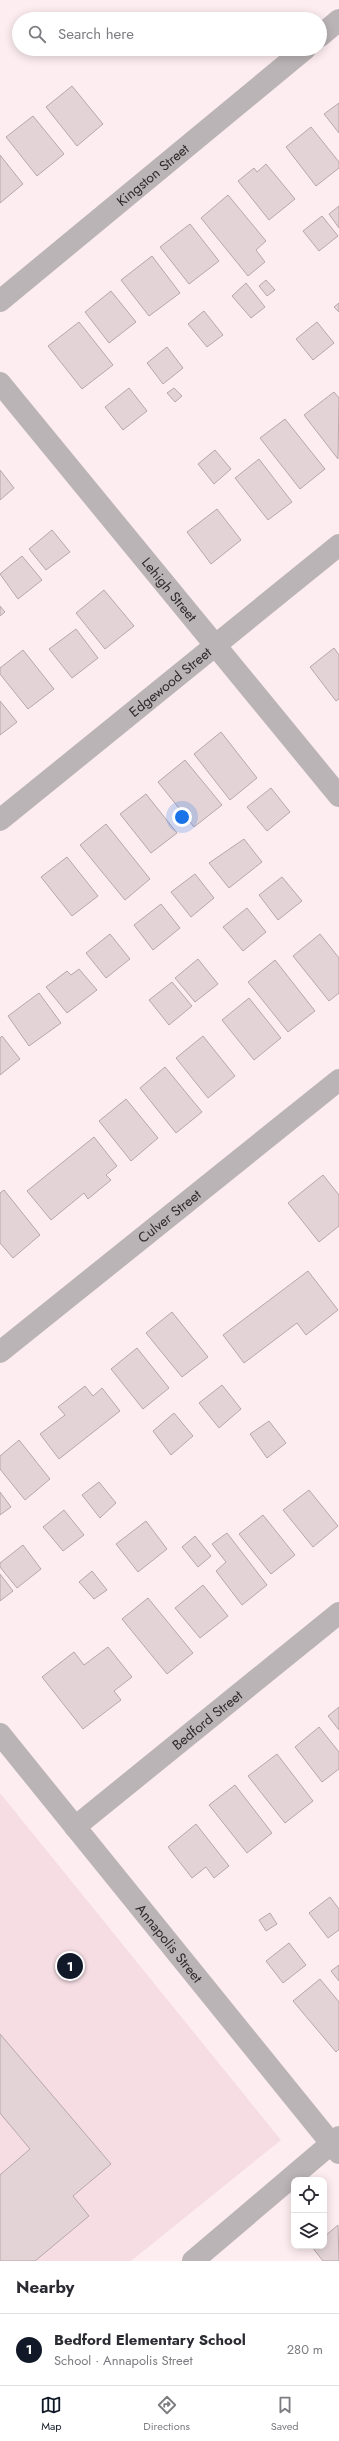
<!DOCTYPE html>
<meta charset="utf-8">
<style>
body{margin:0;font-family:Jost,sans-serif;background:#f2f2f3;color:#2b2b33}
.controls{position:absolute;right:12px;bottom:12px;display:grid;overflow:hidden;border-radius:8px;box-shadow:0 2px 10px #0003}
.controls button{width:36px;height:36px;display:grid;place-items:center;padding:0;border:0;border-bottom:1px solid #e1e1e2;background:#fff;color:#2b2b33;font:20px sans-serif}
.you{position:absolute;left:182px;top:817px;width:14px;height:14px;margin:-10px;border:3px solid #fff;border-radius:50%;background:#1a73e8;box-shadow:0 0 0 6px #1a73e833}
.badge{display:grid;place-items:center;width:26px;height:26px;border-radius:50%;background:#111827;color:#fff;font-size:13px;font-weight:700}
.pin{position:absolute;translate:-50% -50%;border:2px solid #fff;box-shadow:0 1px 4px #0006}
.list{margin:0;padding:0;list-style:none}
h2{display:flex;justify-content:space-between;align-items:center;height:52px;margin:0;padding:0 16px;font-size:17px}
h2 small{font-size:13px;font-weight:400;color:#7c7c81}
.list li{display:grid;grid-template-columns:26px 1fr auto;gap:12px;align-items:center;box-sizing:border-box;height:72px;padding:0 16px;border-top:1px solid #e1e1e2}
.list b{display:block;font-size:15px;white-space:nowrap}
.list p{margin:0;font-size:13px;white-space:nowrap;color:#7c7c81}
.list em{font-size:13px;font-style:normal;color:#7c7c81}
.icon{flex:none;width:22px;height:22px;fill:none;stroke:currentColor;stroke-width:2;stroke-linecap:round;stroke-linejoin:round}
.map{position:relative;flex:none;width:339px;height:2261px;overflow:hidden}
.search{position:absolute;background:#fff;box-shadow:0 2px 10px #0003;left:12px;right:12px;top:12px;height:44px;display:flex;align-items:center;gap:10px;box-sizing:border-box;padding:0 14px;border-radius:22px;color:#7c7c81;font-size:15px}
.sheet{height:124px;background:#fff}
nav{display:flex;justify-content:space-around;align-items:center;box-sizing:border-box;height:56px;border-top:1px solid #e1e1e2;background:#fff;font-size:11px;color:#7c7c81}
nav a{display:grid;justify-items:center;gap:2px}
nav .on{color:#111827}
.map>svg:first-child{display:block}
.built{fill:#f6dde4}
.building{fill:#e3d3d7;stroke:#b6a7ab}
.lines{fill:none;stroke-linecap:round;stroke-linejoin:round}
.minor{stroke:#bbb4b6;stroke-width:22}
.labels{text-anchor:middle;stroke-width:3;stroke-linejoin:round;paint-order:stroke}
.street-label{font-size:14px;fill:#302a2b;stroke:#fdedf1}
</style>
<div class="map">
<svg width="339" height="2261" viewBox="0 0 339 2261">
<rect width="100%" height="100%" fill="#fdedf1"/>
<path class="built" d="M0 1793 281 2140 131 2261H0Z"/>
<path class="building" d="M72 86 103 124 77 146 46 107Z
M339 103V133L324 114Z
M33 116 64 154 37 176 6 137Z
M311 127 339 162V168L316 186 286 147Z
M0 155 23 184 0 203Z
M266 164 295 199 269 220 238 181 254 168 257 172Z
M228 195 266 241 256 250 265 262 248 276 201 218Z
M339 206V228L329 214Z
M322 216 338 236 319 251 303 231Z
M190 224 219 261 189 284 160 247Z
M152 256 180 293 149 316 121 280Z
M266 280 275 290 267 296 259 286Z
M246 283 265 307 251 318 232 296Z
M111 291 136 322 109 343 85 312Z
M339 303V312L334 307Z
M204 311 223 335 207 347 188 324Z
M79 322 113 365 82 389 48 346Z
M317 322 334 343 313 360 296 339Z
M167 347 183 368 163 384 147 363Z
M129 388 147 411 123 430 105 407Z
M174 388 182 396 175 402 167 393Z
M334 392 339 398 338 459 304 415Z
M285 419 325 469 300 489 260 438Z
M215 450 231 469 214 484 198 464Z
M259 459 292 502 268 520 235 478Z
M0 470 14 488 0 500Z
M217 509 241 540 211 564 187 532Z
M52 530 70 552 46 570 29 549Z
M22 556 42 580 18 599 0 574Z
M104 590 134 626 105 649 76 613Z
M0 606 5 612 0 616Z
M76 629 98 658 72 678 49 649Z
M334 648 339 655V699L336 701 310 667Z
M23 650 54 689 28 709 0 674V668Z
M0 701 17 722 0 735Z
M221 732 257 778 230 800 194 754Z
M185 760 222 805 194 827 158 782Z
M271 788 290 812 267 831 247 807Z
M146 794 177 833 151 853 120 814Z
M106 824 150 879 125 900 80 845Z
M244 839 262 862 229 888 209 863Z
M67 857 98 896 72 916 41 877Z
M195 874 214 898 191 917 171 892Z
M282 877 302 901 278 920 259 895Z
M161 904 180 928 153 950 134 925Z
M247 908 266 932 243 951 223 927Z
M110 934 130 959 106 978 86 953Z
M320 934 339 958V993L329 1001 293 956Z
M198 959 218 984 195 1002 175 978Z
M275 960 315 1011 288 1032 248 982Z
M79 969 97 990 67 1013 46 987 67 971 71 975Z
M172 982 192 1006 169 1025 149 1000Z
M39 993 61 1023 29 1046 8 1016Z
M249 998 281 1038 254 1060 222 1020Z
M2 1036 20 1059 0 1075V1038Z
M203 1036 235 1076 208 1098 176 1058Z
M165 1067 202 1112 176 1133 140 1088Z
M126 1099 158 1138 131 1161 99 1121Z
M94 1137 117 1166 106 1175 111 1180 88 1199 84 1193 51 1220 27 1191Z
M323 1175 339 1195V1226L319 1242 288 1203Z
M4 1190 40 1235 13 1258 0 1243V1193Z
M308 1271 338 1310 306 1335 297 1323 244 1363 223 1335Z
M172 1312 208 1357 182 1377 146 1333Z
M137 1348 169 1388 143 1409 111 1369Z
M222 1385 241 1409 219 1428 199 1403Z
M85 1386 93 1396 102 1388 120 1411 59 1459 40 1434 65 1415 58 1407Z
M174 1413 193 1436 171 1455 153 1431Z
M269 1421 286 1443 267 1458 250 1434Z
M19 1440 50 1479 25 1500 0 1469V1456Z
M99 1482 116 1503 100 1518 82 1495Z
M309 1490 338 1526 313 1547 283 1510Z
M0 1492 11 1507 0 1515Z
M64 1510 84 1535 63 1551 43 1527Z
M263 1515 295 1555 271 1574 239 1534Z
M146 1521 167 1549 138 1572 116 1544Z
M227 1533 267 1585 242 1605 216 1571 226 1562 212 1544Z
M195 1536 211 1556 198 1567 182 1547Z
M23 1545 41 1569 17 1588 0 1567V1563Z
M92 1571 107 1590 94 1599 79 1582Z
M0 1574 13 1591 0 1601Z
M203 1585 228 1616 200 1638 175 1608Z
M148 1598 193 1653 167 1674 122 1619Z
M108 1647 132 1677 114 1691 121 1700 83 1729 42 1677 74 1652 84 1665Z
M339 1707V1730L328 1716Z
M319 1727 339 1752V1769L322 1782 295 1747Z
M277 1754 313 1801 285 1823 248 1776Z
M235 1785 272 1833 247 1853 209 1805Z
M196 1824 229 1866 214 1878 206 1867 192 1878 168 1847Z
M330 1897 339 1909V1930L328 1938 309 1913Z
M270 1913 277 1924 266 1931 259 1920Z
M289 1943 306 1965 283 1983 266 1961Z
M339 1965V1981L331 1971Z
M320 1979 339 2002V2049L336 2052 293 2001Z
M0 2034 111 2164 73 2196 89 2216 35 2261H0V2175L30 2149 0 2113Z
M338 2225 339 2261H323L312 2247 324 2246V2237Z"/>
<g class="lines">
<g class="minor">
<path d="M320 36 339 20"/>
<path id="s1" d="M0 301 305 49"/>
<path id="s2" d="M0 383 339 796"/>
<path id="s3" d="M0 820 339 545"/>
<path id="s4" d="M0 1352 339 1080"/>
<path id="s5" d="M0 1734 339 2153"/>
<path id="s6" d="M75 1827 339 1613"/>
<path d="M193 2261 339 2137"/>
</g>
</g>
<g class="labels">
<g class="street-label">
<text dy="5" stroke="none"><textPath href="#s1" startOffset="198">Kingston Street</textPath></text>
<text dy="5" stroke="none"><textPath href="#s2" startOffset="267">Lehigh Street</textPath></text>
<text dy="5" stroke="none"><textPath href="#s3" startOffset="219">Edgewood Street</textPath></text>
<text dy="5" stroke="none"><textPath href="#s4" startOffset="217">Culver Street</textPath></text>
<text dy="5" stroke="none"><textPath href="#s6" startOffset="170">Bedford Street</textPath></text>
<text dy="5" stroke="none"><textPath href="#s5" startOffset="269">Annapolis Street</textPath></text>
</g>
</g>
</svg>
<div class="controls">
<button><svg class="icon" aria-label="locate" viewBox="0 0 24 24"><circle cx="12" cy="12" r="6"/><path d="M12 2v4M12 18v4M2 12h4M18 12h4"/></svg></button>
<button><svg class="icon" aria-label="layers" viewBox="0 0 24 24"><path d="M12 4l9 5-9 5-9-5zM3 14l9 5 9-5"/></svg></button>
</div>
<div class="you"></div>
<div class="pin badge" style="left:70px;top:1966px">1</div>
<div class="search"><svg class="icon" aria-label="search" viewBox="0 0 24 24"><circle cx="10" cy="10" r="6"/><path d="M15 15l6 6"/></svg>Search here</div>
</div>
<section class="sheet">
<h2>Nearby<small></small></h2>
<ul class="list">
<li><span class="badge">1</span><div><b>Bedford Elementary School</b><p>School · Annapolis Street</p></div><em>280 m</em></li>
</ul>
</section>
<nav>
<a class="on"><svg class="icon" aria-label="map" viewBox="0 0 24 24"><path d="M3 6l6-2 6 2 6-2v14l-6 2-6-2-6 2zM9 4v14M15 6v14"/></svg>Map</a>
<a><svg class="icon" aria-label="directions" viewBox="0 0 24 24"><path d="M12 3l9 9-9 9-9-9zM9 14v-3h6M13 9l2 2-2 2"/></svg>Directions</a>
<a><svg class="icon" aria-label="saved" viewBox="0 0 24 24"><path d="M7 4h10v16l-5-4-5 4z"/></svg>Saved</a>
</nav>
